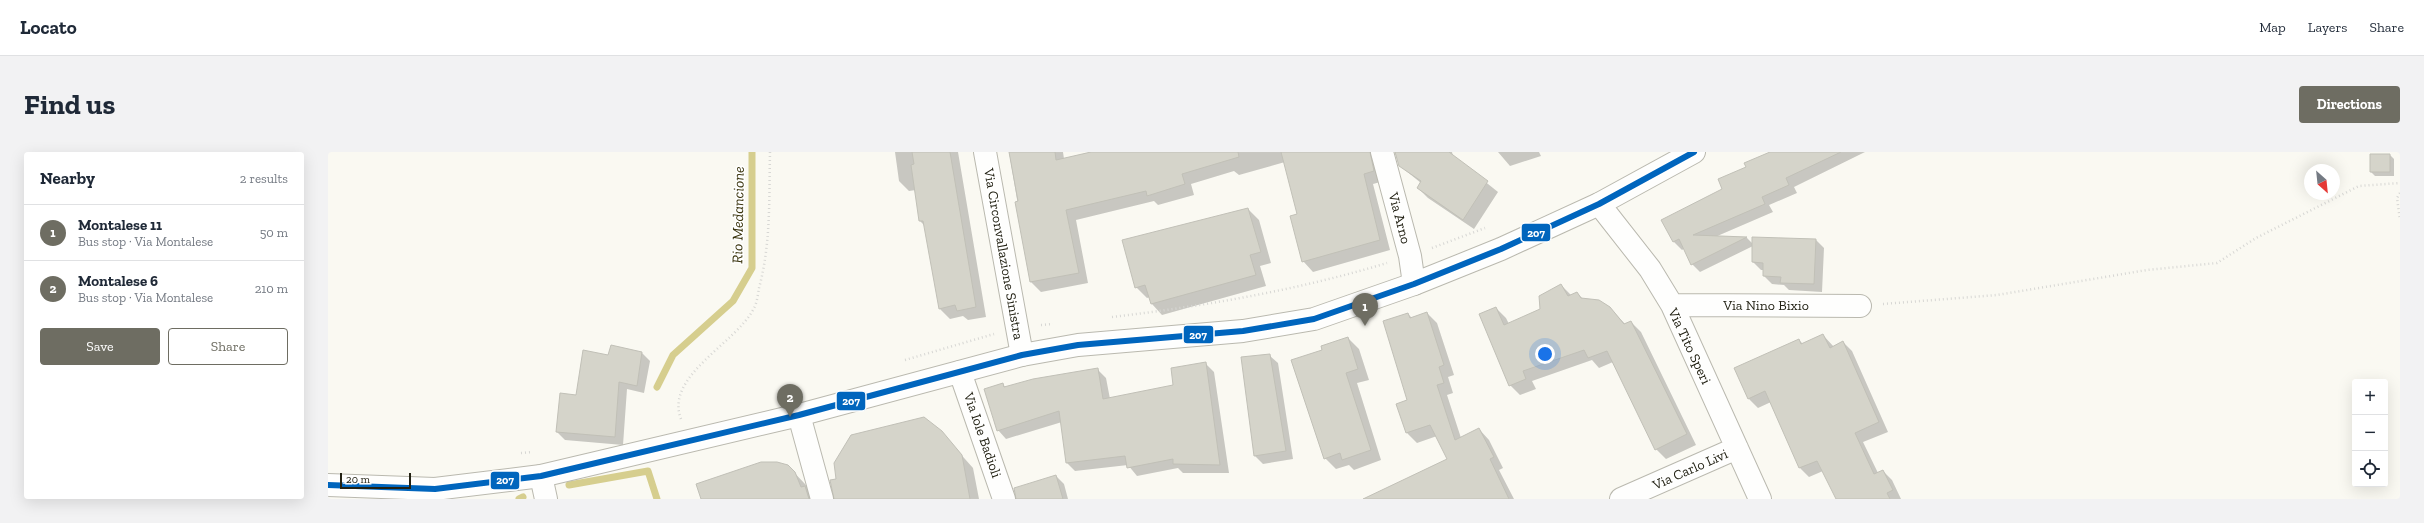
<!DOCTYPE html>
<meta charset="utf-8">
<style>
body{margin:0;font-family:"Zilla Slab",serif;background:#f2f2f3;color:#1f2937}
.controls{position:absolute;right:12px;bottom:12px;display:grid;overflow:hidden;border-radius:4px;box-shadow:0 4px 16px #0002}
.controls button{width:36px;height:36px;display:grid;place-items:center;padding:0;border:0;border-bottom:1px solid #e0e1e3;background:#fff;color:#1f2937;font:20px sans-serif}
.compass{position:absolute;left:1976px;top:12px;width:36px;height:36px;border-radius:50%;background:#fff;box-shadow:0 4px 16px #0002;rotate:153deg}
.scale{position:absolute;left:12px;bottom:10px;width:71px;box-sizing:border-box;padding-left:4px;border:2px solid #232214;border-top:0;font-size:11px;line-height:14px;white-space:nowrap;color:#232214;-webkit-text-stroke:3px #fff;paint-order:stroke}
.you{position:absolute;left:1217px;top:202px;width:14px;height:14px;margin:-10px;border:3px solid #fff;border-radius:50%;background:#1a73e8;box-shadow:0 0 0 6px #1a73e833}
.badge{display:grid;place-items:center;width:26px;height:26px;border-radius:50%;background:#6e6d62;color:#fff;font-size:13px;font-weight:700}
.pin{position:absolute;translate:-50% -33px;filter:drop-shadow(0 1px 2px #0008)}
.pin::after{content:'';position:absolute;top:21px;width:14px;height:12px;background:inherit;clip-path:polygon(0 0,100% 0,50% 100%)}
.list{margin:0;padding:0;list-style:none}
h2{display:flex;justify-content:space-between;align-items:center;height:52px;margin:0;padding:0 16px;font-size:17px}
h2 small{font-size:13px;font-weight:400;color:#747a83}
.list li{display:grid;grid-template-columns:26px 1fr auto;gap:12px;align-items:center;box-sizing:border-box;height:56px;padding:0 16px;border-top:1px solid #e0e1e3}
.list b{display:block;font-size:15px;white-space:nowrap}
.list p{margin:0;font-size:13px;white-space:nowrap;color:#747a83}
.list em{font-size:13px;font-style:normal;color:#747a83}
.actions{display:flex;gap:8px;padding:12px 16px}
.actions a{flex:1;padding:9px 0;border:1px solid #6e6d62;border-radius:4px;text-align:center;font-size:14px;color:#6e6d62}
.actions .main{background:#6e6d62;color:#fff}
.icon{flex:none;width:22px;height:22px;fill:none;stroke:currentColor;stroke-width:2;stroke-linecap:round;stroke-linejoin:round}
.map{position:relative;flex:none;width:2072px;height:347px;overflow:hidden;border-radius:4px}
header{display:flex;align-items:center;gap:24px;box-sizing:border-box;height:56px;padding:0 20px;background:#fff;border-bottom:1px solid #e0e1e3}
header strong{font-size:19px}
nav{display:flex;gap:22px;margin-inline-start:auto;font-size:14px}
.intro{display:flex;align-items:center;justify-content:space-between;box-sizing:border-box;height:96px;padding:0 24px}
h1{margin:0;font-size:28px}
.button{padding:10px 18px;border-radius:4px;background:#6e6d62;color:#fff;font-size:14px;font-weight:700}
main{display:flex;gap:24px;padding:0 24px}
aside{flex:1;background:#fff;border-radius:4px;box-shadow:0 4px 16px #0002}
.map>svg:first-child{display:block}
.shadow{fill:#0003}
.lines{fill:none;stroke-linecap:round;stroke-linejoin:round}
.stream{stroke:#d6ce8e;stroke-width:7}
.building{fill:#d5d4ca;stroke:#c1c0b7}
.street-casing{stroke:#bab9af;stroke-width:24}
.secondary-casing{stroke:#bab9af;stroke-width:24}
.path{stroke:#d7d7d4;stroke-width:2.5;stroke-dasharray:1 3;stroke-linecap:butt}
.street{stroke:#fefefd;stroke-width:22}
.secondary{stroke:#fefefd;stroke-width:22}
.bus-1-casing{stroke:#fff;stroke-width:9}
.bus-1{stroke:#0065bd;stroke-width:6}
.labels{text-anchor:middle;stroke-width:3;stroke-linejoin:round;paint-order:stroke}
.street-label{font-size:14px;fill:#232214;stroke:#fff}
.water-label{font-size:15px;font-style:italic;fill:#3a340d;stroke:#fff}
.line-badge{stroke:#fff;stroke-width:1.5}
.badge-label{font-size:11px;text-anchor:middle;font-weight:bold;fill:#fff}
</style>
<header>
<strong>Locato</strong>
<nav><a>Map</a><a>Layers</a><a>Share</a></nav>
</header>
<div class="intro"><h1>Find us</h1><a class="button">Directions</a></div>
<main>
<aside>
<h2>Nearby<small>2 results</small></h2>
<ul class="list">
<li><span class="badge">1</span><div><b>Montalese 11</b><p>Bus stop · Via Montalese</p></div><em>50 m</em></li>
<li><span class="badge">2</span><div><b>Montalese 6</b><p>Bus stop · Via Montalese</p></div><em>210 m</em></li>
</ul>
<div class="actions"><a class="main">Save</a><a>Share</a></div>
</aside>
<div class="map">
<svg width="2072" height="347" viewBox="0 0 2072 347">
<rect width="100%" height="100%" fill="#faf9f2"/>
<path class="shadow" d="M567 0H630L658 165 640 168 635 164 622 167 612 157 597 74 592 69 588 38 581 39 571 29Z
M681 0H735L736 7 763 0H1059L1056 29 1045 32 1062 98 985 120 975 109 970 63 957 10 911 23 906 19 863 32 866 43 830 53 826 49 748 68 760 131 713 140 703 130Z
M1067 0H1124L1125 4 1170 40 1146 77 1100 46 1090 36 1093 31 1072 14Z
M1170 0H1211L1213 4 1182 14Z
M1445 0H1537L1466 35 1469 41 1441 53 1445 60 1387 85 1419 86 1425 92 1488 88 1496 96 1494 140 1461 138 1456 133 1444 132 1436 124V118H1433L1425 110V94L1372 120 1364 112 1357 96 1354 98 1346 90 1335 68 1396 38 1419 16Z
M2043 3H2062L2066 7V24H2047L2043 20Z
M920 57 931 68 943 111 932 114 938 134 834 163 824 152 822 145 819 146 808 135Z
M1233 133 1243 143 1249 141 1255 147 1281 155 1297 172 1303 170 1313 180 1368 293 1338 307 1328 297 1285 210 1271 216 1264 208 1204 229 1208 237 1192 243 1182 233 1168 156 1178 166 1181 172 1213 158Z
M1099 161 1109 171 1126 223 1120 225 1125 241 1119 243 1133 286 1151 277 1161 288 1175 316 1171 318 1186 347H1037L1120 307 1109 284 1089 291 1079 281 1080 162 1084 166Z
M1495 183 1506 195 1515 190 1524 199 1560 280 1535 290 1550 321 1555 319 1564 328 1573 347H1509L1495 319 1481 325 1472 316 1443 250 1430 256 1421 247 1408 217 1471 188 1475 192Z
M1020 186 1031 197 1041 228 1029 231 1053 308 1026 318 1021 313 1008 317 997 306 995 199Z
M284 194 314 201 322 209 316 241 299 237 295 293 237 288 229 280 249 244 281 205Z
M941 203 950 211 965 307 935 312 927 304Z
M877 211 886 220 901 321H855L850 316 809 324 800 313 747 319 739 311 734 270 678 287 670 278 674 232 678 236 769 217 778 226 782 247 847 234Z
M613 280 645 316 651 347H507L509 328Z
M460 314 477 332 488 347H374Z
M728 324 736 332 740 347H690Z"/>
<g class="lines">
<path class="stream" d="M329 235 345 203 405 149 424 116V0
M241 333 320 319 329 347
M191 347 195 345"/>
</g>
<path class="building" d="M584 0H622L648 155 629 159 627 153 611 157 595 69H591L583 13 586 12Z
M681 0H727L728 8 763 0H910L911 5 854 22 857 32 819 44 818 39 738 58 751 121 702 130 687 50 690 49Z
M953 0H1042L1046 19 1036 22 1052 88 974 110 962 64 969 62Z
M1067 0H1121L1160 29 1135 68 1089 36 1093 29 1071 14Z
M1442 0H1513L1458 26 1461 33 1434 45 1437 52 1365 83 1419 85 1363 113 1351 87 1345 90 1333 68 1394 37 1390 27 1418 15 1416 11Z
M2042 2H2062V20H2042Z
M920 56 933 100 922 103 928 123 823 152 817 133 807 136 794 88Z
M1424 85 1488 87 1486 132 1452 131 1453 125 1435 124V111L1424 110Z
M1233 132 1240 144 1249 140 1253 146 1271 148 1282 155 1296 172 1303 169 1359 282 1327 298 1279 199 1260 206 1256 198 1195 219 1198 227 1181 234 1151 162 1168 155 1176 173 1212 157 1211 144Z
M1099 160 1116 213 1111 215 1116 231 1109 233 1127 288 1151 276 1166 305 1162 307 1181 347H1035L1119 307 1102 273 1078 281 1068 252 1079 248 1055 169 1080 161 1082 166Z
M1495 182 1502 196 1515 189 1551 270 1527 281 1546 322 1555 318 1565 338 1559 341 1562 347H1508L1489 309 1471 316 1437 239 1420 247 1406 216 1471 187 1473 192Z
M1020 185 1030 217 1018 221 1043 298 1014 308 1012 301 996 307 963 208 994 198 993 194Z
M283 193 314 200 309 234 291 230 287 285 228 280 232 241 248 243 255 198 280 203Z
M942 202 958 299 926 304 913 205Z
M878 210 892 313 845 312V307L799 316 797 304 738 311 731 259 669 279 656 237 675 231 676 235 705 227 770 216 775 247 845 233 843 216Z
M596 265 614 279 634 303 642 347H506L502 328 508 327 506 311 523 283Z
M433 310H449L460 313 467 320 473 335 477 334 481 347H373L368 332Z
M728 323 735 347H688L686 336Z"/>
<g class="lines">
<defs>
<path id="street" d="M657 0 694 203
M1054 0 1082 104 1086 132
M1271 52 1322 117 1344 153 1432 347
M1344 153 1532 154
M632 220 676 347
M471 263 494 347
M213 324 218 347
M1293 347 1409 296"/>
<path id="secondary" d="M0 333 107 337 213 324 471 263 694 203 750 193 915 179 986 167 1086 132 1173 97 1271 52 1366 0"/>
</defs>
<use href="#street" class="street-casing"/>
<use href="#secondary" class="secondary-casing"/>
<path class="path" d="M2072 41 2069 46 2072 68
M1104 96 1157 76
M1555 152 1669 143 1819 118 1889 111 1928 86 2031 34 2072 31
M784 165C877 154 970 138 1059 111
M713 173 725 172
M577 208 666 182
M353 267C336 224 409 191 426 156 429 151 430 142 431 136 443 92 441 45 442 0
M193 301 204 300"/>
<use href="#street" class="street"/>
<use href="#secondary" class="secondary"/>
<defs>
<path id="bus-1" d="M0 333 107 337 213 324 471 263 694 203 750 193 915 179 986 167 1086 132 1173 97 1271 52 1366 0"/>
</defs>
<use href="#bus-1" class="bus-1-casing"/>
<use href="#bus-1" class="bus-1"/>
</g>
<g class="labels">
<g class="street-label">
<text transform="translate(1072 66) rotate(75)" y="5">Via Arno</text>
<text transform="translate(676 102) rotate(80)" y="5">Via Circonvallazione Sinistra</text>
<text x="1438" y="158">Via Nino Bixio</text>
<text transform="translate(1362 194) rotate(65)" y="5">Via Tito Speri</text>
<text transform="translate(655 283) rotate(71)" y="5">Via Iole Badioli</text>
<text transform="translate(1362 317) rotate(-24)" y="5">Via Carlo Livi</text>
</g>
<g class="water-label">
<text transform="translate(410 63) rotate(-89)" y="5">Rio Medancione</text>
</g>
</g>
<g class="line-badge">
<rect x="1193" y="71" width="30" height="19" rx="4" fill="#0065bd"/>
<rect x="855" y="173" width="31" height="19" rx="4" fill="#0065bd"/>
<rect x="508" y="239" width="30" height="20" rx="4" fill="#0065bd"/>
<rect x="162" y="319" width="30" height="19" rx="4" fill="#0065bd"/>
</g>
<g class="badge-label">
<text x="1208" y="85">207</text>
<text x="870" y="187">207</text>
<text x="523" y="253">207</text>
<text x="177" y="332">207</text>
</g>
</svg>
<div class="controls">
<button>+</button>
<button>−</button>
<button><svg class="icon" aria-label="locate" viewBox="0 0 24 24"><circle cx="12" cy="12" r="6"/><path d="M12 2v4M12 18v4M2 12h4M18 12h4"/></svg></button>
</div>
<svg class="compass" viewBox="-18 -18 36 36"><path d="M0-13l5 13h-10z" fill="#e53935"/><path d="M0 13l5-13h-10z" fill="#747a83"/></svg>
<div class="scale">20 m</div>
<div class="you"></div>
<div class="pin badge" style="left:1037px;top:174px">1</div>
<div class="pin badge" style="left:462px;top:265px">2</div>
</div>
</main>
